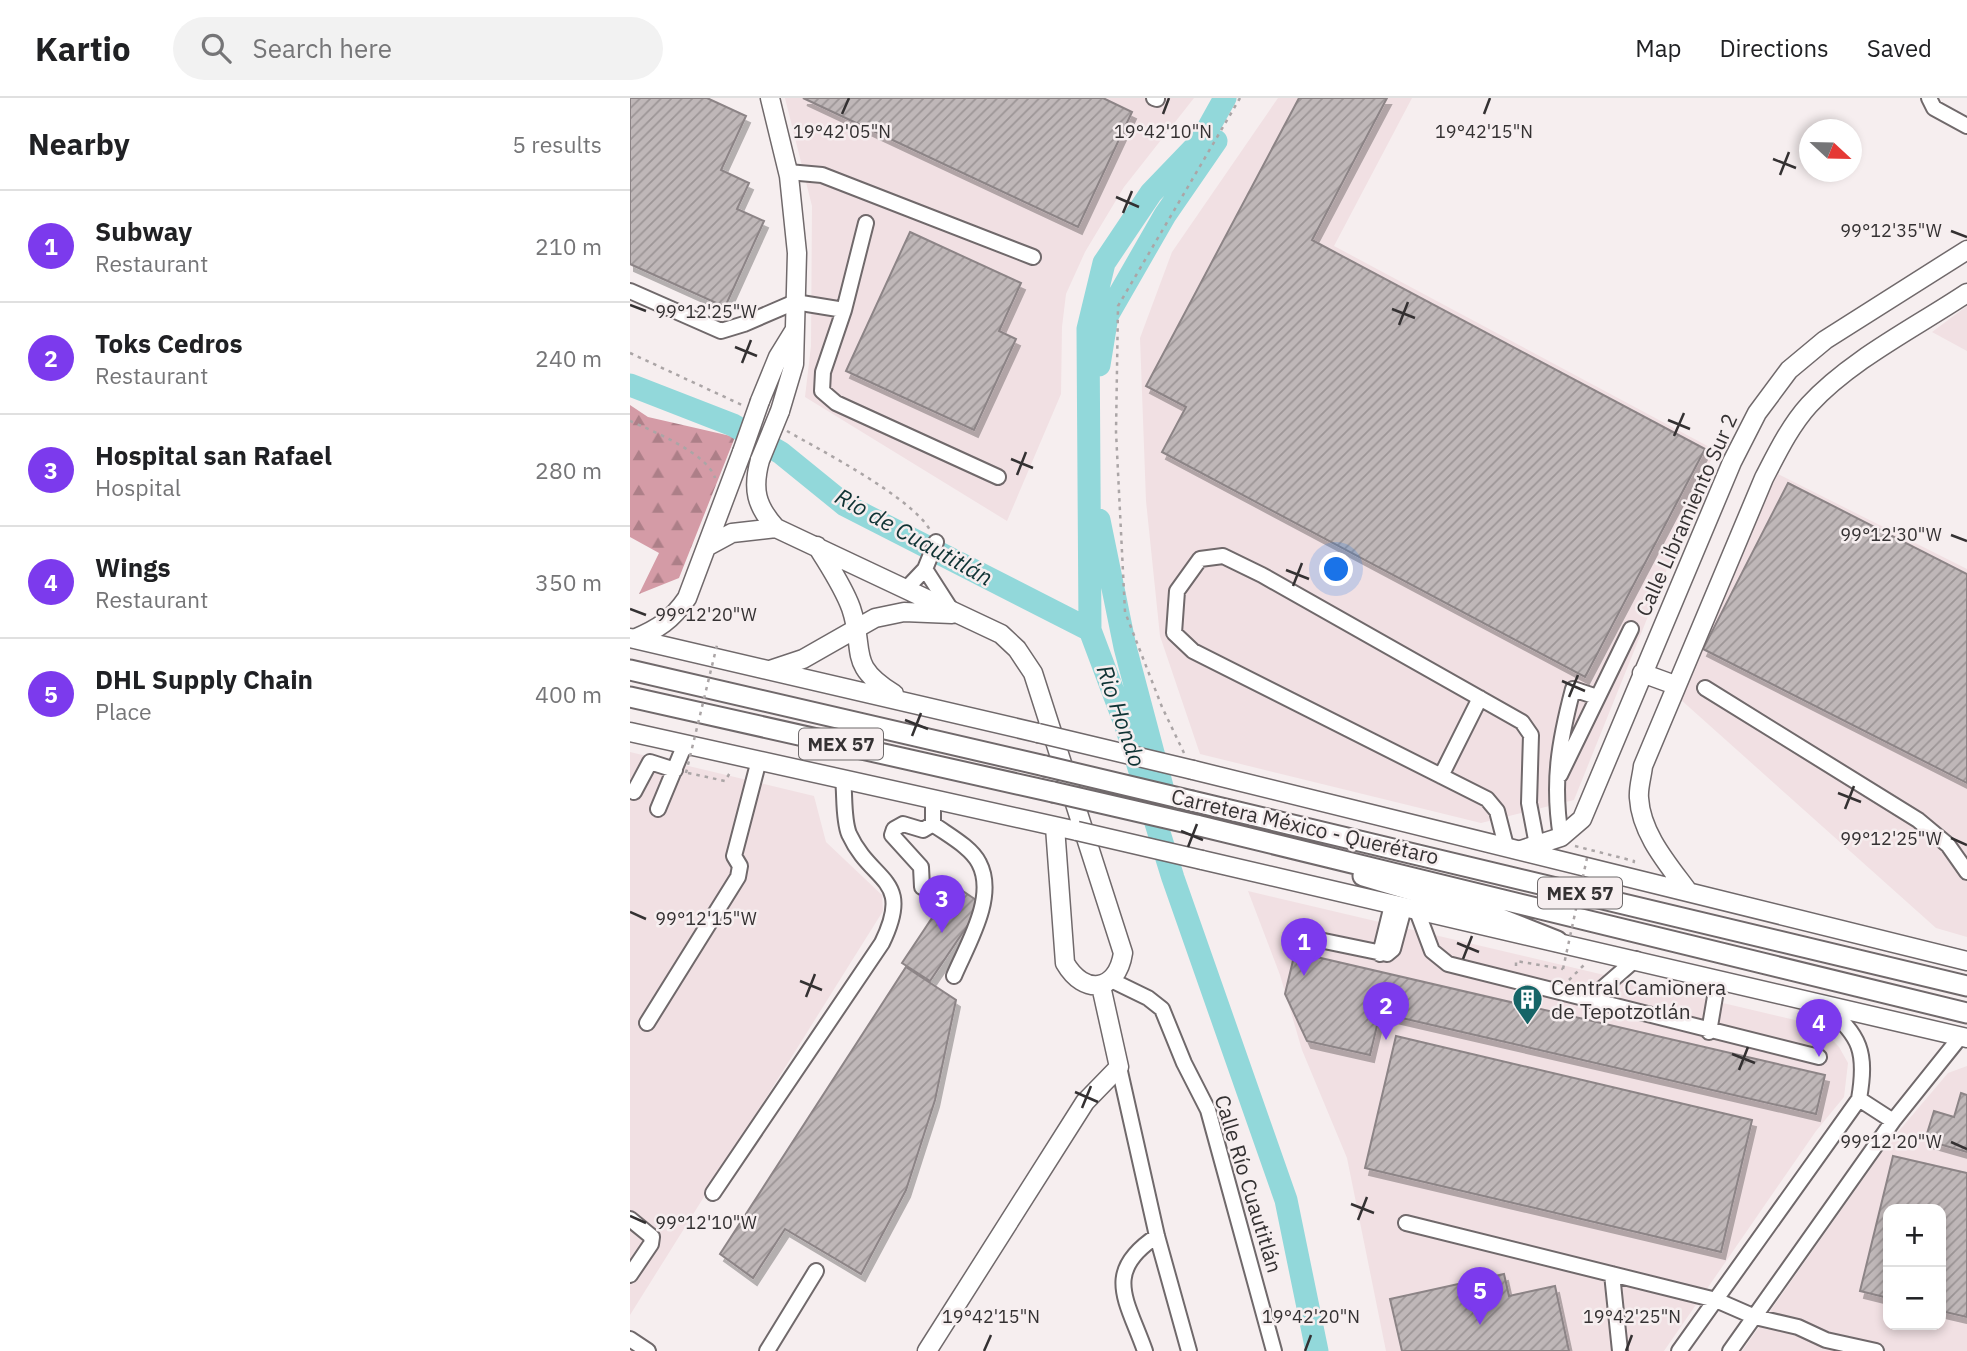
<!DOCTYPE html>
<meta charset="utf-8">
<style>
body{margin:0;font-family:"IBM Plex Sans",sans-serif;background:#f2f2f2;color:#202124}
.controls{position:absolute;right:21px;bottom:21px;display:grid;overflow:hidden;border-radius:14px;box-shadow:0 4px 10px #0003}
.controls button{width:63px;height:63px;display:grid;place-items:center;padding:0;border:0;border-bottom:2px solid #e0e0e0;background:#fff;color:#202124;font:35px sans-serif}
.compass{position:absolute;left:1169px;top:21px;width:63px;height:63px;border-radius:50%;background:#fff;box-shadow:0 4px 10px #0003;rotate:112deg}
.you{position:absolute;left:707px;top:472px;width:24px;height:24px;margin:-18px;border:5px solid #fff;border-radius:50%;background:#1a73e8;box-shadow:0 0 0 10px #1a73e833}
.badge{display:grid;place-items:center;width:46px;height:46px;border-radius:50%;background:#7c3aed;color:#fff;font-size:23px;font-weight:700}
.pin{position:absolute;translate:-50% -58px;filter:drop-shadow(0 2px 4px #0008)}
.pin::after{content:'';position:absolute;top:37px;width:24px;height:21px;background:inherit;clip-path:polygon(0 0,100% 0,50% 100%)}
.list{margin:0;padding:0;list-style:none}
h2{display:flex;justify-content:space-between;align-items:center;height:91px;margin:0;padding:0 28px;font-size:30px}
h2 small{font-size:23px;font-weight:400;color:#757577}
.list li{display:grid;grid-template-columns:46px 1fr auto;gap:21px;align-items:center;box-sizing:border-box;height:112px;padding:0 28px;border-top:2px solid #e0e0e0}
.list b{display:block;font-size:26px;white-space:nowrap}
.list p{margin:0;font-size:23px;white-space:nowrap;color:#757577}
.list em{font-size:23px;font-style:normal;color:#757577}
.icon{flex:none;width:38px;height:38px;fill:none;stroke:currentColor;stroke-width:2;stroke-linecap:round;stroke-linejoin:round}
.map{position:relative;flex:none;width:1337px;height:1253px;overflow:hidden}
header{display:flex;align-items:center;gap:42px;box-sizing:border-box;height:98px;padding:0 35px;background:#fff;border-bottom:2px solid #e0e0e0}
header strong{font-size:33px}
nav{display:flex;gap:38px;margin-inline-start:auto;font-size:24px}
.search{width:490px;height:63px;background:#f2f2f2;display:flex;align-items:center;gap:18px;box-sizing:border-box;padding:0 24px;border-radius:38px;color:#757577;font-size:26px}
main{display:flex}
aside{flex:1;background:#fff}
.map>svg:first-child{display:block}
.built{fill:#f1e0e3;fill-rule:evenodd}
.forest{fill:url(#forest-firs)}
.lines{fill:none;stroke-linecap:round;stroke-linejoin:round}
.river{stroke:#92d8da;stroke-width:23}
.building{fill:url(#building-hatch);stroke:#8c8486;stroke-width:2;filter:url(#shadow)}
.minor-casing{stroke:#70696b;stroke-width:18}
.major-casing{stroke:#70696b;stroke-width:21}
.highway-casing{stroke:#70696b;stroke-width:23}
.path{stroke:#aba5a6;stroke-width:2.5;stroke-dasharray:3.5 5;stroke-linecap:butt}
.minor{stroke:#fff;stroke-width:14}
.major{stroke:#fff;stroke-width:18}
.highway{stroke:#fff;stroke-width:19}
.major-bridge-casing{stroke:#70696b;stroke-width:21;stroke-linecap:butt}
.highway-bridge-casing{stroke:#70696b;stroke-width:23;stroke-linecap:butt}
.path-bridge{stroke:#aba5a6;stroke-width:2.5;stroke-dasharray:3.5 5;stroke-linecap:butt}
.major-bridge{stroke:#fff;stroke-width:18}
.highway-bridge{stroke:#fff;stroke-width:19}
.ticks{fill:none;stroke:#343132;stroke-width:2.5}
.labels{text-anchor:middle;stroke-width:5;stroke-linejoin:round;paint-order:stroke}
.shield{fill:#f6eeef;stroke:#6e6a6b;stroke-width:2}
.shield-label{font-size:19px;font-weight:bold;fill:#343132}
.street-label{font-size:21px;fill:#343132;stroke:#f6eeef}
.poi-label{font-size:21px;fill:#343132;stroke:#f6eeef;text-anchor:start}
.water-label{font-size:23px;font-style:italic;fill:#0f3334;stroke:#f6eeef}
.ticks-label{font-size:18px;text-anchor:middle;fill:#343132;stroke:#f6eeef;stroke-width:5;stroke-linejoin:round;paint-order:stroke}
</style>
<header>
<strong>Kartio</strong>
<div class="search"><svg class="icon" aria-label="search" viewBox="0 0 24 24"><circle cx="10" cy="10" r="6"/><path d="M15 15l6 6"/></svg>Search here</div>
<nav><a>Map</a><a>Directions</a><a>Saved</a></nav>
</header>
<main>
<aside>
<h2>Nearby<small>5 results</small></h2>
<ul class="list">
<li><span class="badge">1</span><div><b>Subway</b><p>Restaurant</p></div><em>210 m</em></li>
<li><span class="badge">2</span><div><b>Toks Cedros</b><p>Restaurant</p></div><em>240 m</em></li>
<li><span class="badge">3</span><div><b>Hospital san Rafael</b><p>Hospital</p></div><em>280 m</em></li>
<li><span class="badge">4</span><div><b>Wings</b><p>Restaurant</p></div><em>350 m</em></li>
<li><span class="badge">5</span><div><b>DHL Supply Chain</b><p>Place</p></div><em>400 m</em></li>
</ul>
</aside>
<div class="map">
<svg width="1337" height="1253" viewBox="0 0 1337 1253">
<defs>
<pattern id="forest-firs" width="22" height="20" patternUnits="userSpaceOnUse" patternTransform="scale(1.75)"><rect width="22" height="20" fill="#d49ba6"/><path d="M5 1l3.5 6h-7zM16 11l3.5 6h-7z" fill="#ad7f88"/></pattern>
<pattern id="building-hatch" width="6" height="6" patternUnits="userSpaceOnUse" patternTransform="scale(1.75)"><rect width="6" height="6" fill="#bfb7b8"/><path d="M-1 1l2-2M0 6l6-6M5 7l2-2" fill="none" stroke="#9c9596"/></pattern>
<filter id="shadow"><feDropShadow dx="4" dy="7" stdDeviation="0" flood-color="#0004"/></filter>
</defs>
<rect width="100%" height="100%" fill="#f6eeef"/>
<path class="built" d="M155 0H564L494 89 455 154 436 196 432 229 431 296 377 423 175 299 181 248 182 108Z
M648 0H782L704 148 1085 352 944 702 851 725 570 656 530 538 516 403 510 240 542 154Z
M1337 208V253L1302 234Z
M1146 375 1337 471V839L1306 830 1050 601Z
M0 654 184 698 196 744 252 797 253 813 0 1217Z
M618 793 1182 926 1193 932 1209 949 1218 965 1214 999 1186 1033 1034 1253H756L717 1060 672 952 650 877Z
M1337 968V1253H1112L1257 1047 1318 975ZM1258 1111H1311V1227H1258Z"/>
<path class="forest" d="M0 307 18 319 105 339 49 480 9 496 29 455 0 439Z"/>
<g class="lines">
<path class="river" d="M595 0 571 43 521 95 474 165 458 231 460 532 496 628 543 780 656 1102 687 1253
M469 267 477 218 535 117 586 43
M0 287 103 327 151 355 215 407 460 532
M469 422 495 549 539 715"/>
</g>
<path class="building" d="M0 0H77L116 18 91 72 119 85 107 111 134 123 95 209 0 166Z
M173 0H473L502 14 448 129Z
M669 0H757L682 142 1075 351 955 579 532 354 556 309 516 288Z
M280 134 391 185 369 233 386 241 344 332 216 273Z
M1158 385 1337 476V685L1073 551Z
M324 787 352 806 300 883 272 865Z
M665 854 1195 977 1186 1016 750 915 740 957 677 943 655 896Z
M276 869 326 902 305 1002 276 1092 231 1176 155 1131 123 1180 90 1156Z
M766 938 1122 1022 1091 1154 735 1070Z
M1331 995 1337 997V1054L1295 1042 1304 1013 1324 1019Z
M1263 1058 1337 1075V1219L1311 1213V1111H1258V1200L1230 1193Z
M874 1176 879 1198 925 1188 939 1253H772L760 1201Z"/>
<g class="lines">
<defs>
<path id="minor" d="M524 0 527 1
M1299 0 1304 10 1337 28
M158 74 192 77 403 159
M0 193 91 233 114 226 165 204 214 212 193 274 192 293 206 305 368 379
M214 212 236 125
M306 444 295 471 320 510
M277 490 295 471
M1075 590 1288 722 1318 747 1337 774
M930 677 1001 531
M811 678 850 600
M4 694 20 664 45 672
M28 711 55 646
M303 726C318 737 341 749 349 765 367 799 337 847 324 878
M931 739C922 685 929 644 943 591L967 599
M876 748 867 713 857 701 563 553 544 535 547 493 570 461 593 458 632 477 892 624 901 637 899 705 907 747
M292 789 291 769 262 737 264 731 273 726 293 732 303 726V700
M787 813 802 853 818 866 1189 959
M665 837 757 856 763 851 774 810
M750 856 762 807
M481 882 518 900 532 911 554 965 578 1012 644 1253
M959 902 1006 861
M17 925 108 779 110 768 104 758 129 662
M1079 934 1088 881
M489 969 527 1138 559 1253
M1229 1001 1263 1023
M83 1095 252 845C284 779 242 786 219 736 213 721 215 697 213 681
M0 1121 22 1139 21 1146 0 1177
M776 1125 1086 1202 1125 1219 1168 1229 1196 1242 1246 1253
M982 1176 990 1253
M0 1241 18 1253
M137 1253 186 1173
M515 1253C497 1202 472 1174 527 1138
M1049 1253 1229 1001C1237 954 1231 938 1194 907
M1100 1253 1263 1023 1331 938"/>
<path id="major" d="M140 0 159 78 167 155 164 266 150 313
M130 303 148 259 164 233
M130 362C122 391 126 408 146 430
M78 448 102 435 146 430 371 536 387 551 403 575 493 855C487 894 454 898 435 865L425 729
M187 448C199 468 213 488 221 510 236 554 216 566 264 596
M0 540 408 635
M4 541C28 531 42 522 57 500L112 354
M140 572 173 561 245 520 274 514 322 516
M1012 575 1045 587
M0 634 447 733
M563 672 1337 863
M891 752 931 739 952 721 1102 364 1127 315 1159 272 1195 242 1337 152
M572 762 1337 940
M1057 792C1037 765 1011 735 1009 700 1008 690 1012 678 1013 668L1134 380C1147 355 1160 328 1179 307 1220 262 1286 229 1337 195
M297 1253 455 1004 489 969 471 888"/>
<path id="highway" d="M0 572 415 668
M0 599 423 694
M562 703 1337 888
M566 727 1337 915
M733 778 851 813 927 843"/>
</defs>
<use href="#minor" class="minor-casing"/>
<use href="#major" class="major-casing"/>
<use href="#highway" class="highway-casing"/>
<path class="path" d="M0 255 112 307
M0 323C23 333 78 356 85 380
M157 333C192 353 281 399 300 432
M554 655 532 609 495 514 486 334 488 208 610 0
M58 675 95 683 101 673
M945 748 1004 763 1003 766
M886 868V863L933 871
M939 882 954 867"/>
<use href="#minor" class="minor"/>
<use href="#major" class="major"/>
<use href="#highway" class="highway"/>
<defs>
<path id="major-bridge" d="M112 354 130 303
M130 362 150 313
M408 635 563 672
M447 733 572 762"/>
<path id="highway-bridge" d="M415 668 562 703
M423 694 566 727"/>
</defs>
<use href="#major-bridge" class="major-bridge-casing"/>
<use href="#highway-bridge" class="highway-bridge-casing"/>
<path class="path-bridge" d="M56 675 87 547
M933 871 957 760"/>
<use href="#major-bridge" class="major-bridge"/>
<use href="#highway-bridge" class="highway-bridge"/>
</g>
<path class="ticks" d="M212 16 219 0M533 16 539 0M854 16 860 0M1143 61 1166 70M1150 77 1159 54M486 99 509 109M493 115 502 93M1321 133 1337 139M0 207 16 213M762 211 785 220M769 227 778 204M105 249 127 258M112 265 121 242M1038 322 1060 331M1044 338 1054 315M381 361 403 370M387 377 396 354M1321 437 1337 443M656 472 679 481M663 488 672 465M0 511 16 517M932 583 955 593M939 599 948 577M275 622 298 631M282 638 291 615M1208 695 1231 704M1215 711 1224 688M551 733 573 742M1321 740 1337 747M558 749 567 726M0 814 16 821M827 845 849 854M833 861 842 838M170 883 192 892M176 899 185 876M1102 956 1125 965M1109 972 1118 949M445 994 468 1004M452 1010 461 988M1321 1044 1337 1051M721 1106 744 1115M0 1118 16 1125M728 1122 737 1099M354 1253 361 1237M675 1253 681 1237M996 1253 1002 1237"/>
<defs>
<symbol id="building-pin" viewBox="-11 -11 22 30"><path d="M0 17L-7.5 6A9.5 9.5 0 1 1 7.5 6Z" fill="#166567" stroke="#f6eeef"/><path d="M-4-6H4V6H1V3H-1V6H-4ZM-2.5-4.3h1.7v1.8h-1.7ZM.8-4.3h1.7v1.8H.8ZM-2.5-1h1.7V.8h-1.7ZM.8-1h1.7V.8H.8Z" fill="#fff"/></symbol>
</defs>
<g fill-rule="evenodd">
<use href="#building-pin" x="880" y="884" width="35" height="47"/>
</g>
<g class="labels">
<g class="shield">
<rect x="169" y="630.5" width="84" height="31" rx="5"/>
<rect x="908" y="779.5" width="84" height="31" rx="5"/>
</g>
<g class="shield-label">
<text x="211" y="653">MEX 57</text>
<text x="950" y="802">MEX 57</text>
</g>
<g class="street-label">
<text transform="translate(1057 417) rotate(-66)" y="7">Calle Libramiento Sur 2</text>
<text transform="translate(675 729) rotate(13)" y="7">Carretera México - Querétaro</text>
<text transform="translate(618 1086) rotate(73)" y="7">Calle Río Cuautitlán</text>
</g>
<g class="poi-label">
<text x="921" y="897">Central Camionera<tspan x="921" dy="24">de Tepotzotlán</tspan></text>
</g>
<g class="water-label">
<text transform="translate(284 439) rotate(29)" y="8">Rio de Cuautitlán</text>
<text transform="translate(491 618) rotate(71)" y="8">Rio Hondo</text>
</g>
</g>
<g class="ticks-label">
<text x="212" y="40">19°42'05"N</text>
<text x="533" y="40">19°42'10"N</text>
<text x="854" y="40">19°42'15"N</text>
<text x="1261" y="139">99°12'35"W</text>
<text x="76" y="220">99°12'25"W</text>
<text x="1261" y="443">99°12'30"W</text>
<text x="76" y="523">99°12'20"W</text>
<text x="1261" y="747">99°12'25"W</text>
<text x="76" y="827">99°12'15"W</text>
<text x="1261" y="1050">99°12'20"W</text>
<text x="76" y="1131">99°12'10"W</text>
<text x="361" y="1225">19°42'15"N</text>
<text x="681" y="1225">19°42'20"N</text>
<text x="1002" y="1225">19°42'25"N</text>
</g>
</svg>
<div class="controls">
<button>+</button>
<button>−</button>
</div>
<svg class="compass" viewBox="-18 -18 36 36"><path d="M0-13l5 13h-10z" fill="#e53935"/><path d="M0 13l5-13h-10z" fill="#757577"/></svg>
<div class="you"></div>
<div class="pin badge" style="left:674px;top:878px">1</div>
<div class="pin badge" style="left:756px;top:942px">2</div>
<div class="pin badge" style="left:312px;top:835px">3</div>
<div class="pin badge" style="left:1189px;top:959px">4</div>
<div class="pin badge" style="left:850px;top:1227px">5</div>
</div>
</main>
